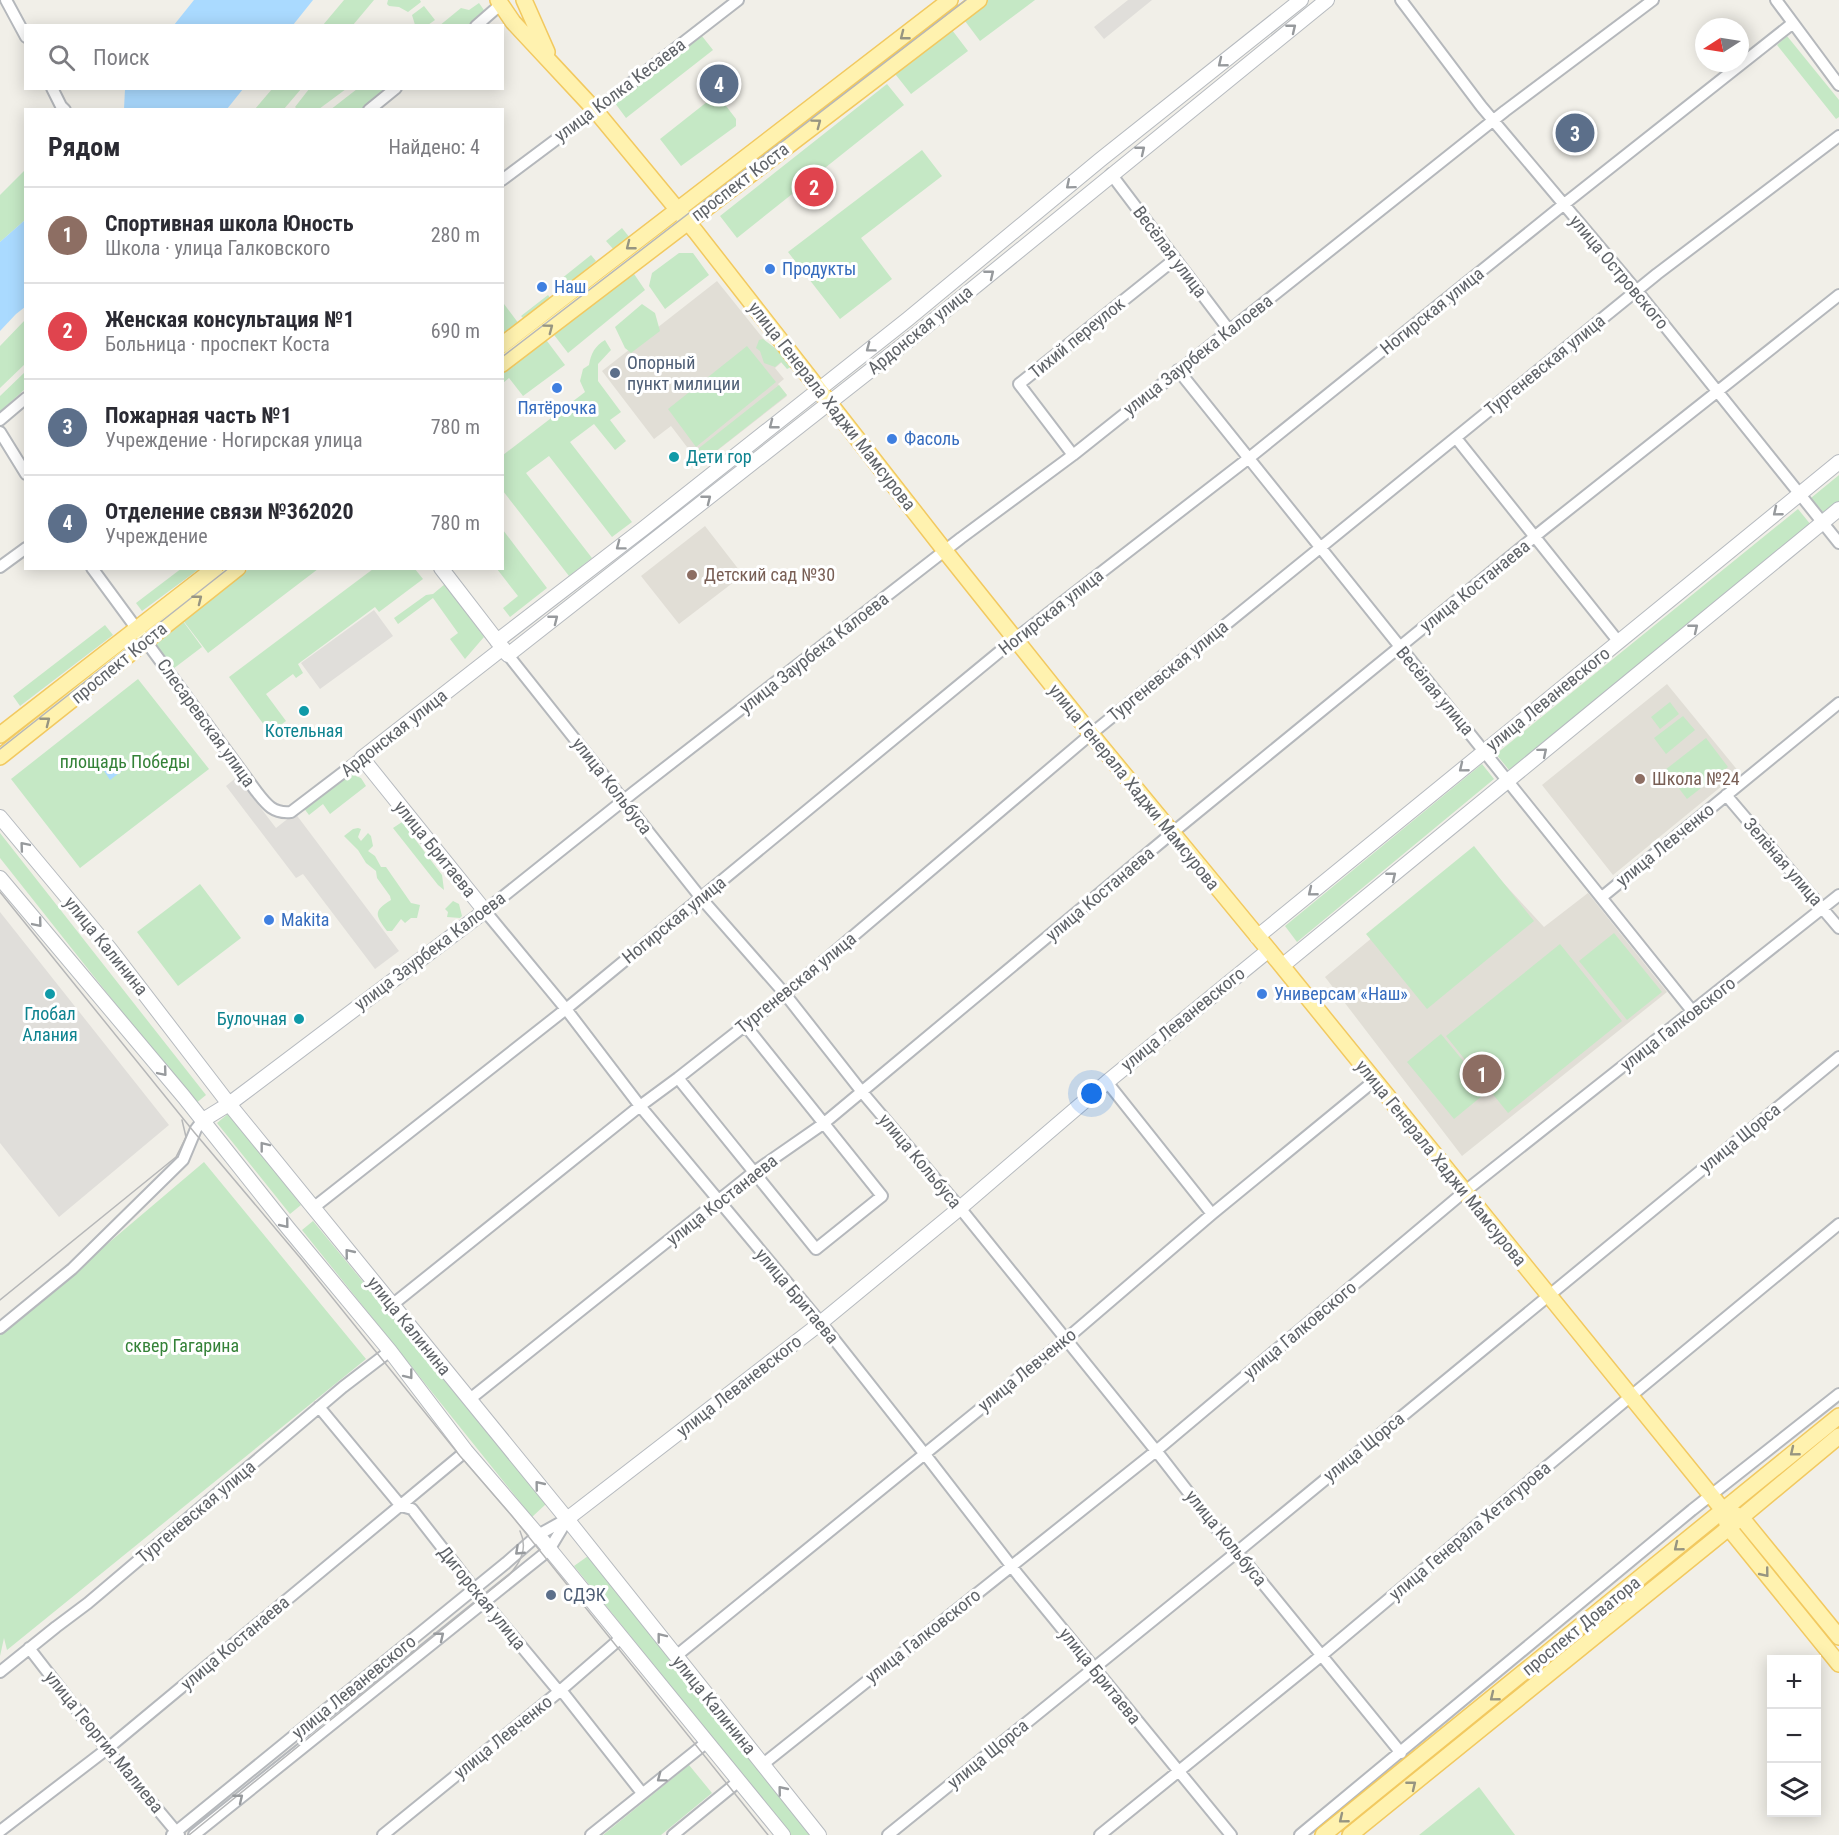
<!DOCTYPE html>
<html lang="ru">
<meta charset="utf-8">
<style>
body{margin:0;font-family:"Roboto Condensed",sans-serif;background:#f7f7f7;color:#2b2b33}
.controls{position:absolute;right:18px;bottom:18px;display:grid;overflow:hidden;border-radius:0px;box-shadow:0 3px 15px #0003}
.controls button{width:54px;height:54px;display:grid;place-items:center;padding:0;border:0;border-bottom:2px solid #e1e1e2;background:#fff;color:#2b2b33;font:30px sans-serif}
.compass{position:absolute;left:1695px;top:18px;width:54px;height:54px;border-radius:50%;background:#fff;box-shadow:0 3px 15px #0003;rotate:258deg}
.you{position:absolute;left:1092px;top:1094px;width:21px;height:21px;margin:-15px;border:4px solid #fff;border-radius:50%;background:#1a73e8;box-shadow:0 0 0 9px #1a73e833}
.badge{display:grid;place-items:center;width:39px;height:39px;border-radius:50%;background:#ea4335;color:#fff;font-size:20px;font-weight:700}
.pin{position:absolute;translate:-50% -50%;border:3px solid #fff;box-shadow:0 2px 6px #0006}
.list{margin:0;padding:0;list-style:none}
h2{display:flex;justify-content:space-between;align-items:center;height:78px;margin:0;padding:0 24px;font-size:26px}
h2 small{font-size:20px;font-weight:400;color:#7c7c81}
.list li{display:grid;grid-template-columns:39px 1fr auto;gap:18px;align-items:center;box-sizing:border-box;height:96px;padding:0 24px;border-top:2px solid #e1e1e2}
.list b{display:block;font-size:22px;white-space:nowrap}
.list p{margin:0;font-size:20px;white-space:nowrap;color:#7c7c81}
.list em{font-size:20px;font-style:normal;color:#7c7c81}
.icon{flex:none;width:33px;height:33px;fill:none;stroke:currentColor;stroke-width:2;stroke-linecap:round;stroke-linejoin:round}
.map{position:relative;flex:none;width:1839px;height:1835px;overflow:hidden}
.search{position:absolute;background:#fff;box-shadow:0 3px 15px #0003;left:24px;top:24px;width:480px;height:66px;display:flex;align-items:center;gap:15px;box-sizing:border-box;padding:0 21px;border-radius:0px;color:#7c7c81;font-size:22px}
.panel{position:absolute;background:#fff;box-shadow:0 3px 15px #0003;left:24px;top:108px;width:480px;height:462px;border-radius:0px}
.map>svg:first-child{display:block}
.industrial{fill:#e0deda}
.education{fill:#e1ded6}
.green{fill:#c5e8c5}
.water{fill:#aadaff}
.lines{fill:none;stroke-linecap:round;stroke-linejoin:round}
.street-casing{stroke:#b5b8bc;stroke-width:14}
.secondary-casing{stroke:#b6babf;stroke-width:16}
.primary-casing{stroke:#f2c960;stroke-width:18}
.street{stroke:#fff;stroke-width:10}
.secondary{stroke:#fff;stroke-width:14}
.primary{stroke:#fff2af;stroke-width:15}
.tram{stroke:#b6b7b8;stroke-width:1.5}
.oneway{stroke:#979a9d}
.oneway2{stroke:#979581}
.shop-dot{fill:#3f7fe0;stroke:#fff;stroke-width:2}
.service-dot{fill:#5c6f8a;stroke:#fff;stroke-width:2}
.culture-dot{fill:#0f9aa8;stroke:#fff;stroke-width:2}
.education-dot{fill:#8d6e63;stroke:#fff;stroke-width:2}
.labels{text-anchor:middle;stroke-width:6;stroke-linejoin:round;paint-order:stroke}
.street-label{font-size:18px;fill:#5f6368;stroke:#fff}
.shop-label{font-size:18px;fill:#366cbe;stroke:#fff;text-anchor:start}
.service-label{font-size:18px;fill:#4e5e75;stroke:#fff;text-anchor:start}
.culture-label{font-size:18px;fill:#0d838f;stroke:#fff}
.education-label{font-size:18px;fill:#785e54;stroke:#fff;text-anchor:start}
.park-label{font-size:18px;fill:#348238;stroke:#fff}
</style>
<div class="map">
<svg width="1839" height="1835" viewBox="0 0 1839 1835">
<rect width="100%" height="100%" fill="#f1efe8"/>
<path class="industrial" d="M1128 0H1152L1104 39 1094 27Z
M374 610 393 636 320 689 301 663Z
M237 777 276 828 295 813 399 951 375 969 303 874 296 878 226 786Z
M0 912 169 1125 59 1217 0 1143Z"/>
<path class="education" d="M717 281 782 362 775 368 784 379 778 384 787 396 700 464 671 426 654 439 602 371Z
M705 526 743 575 679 624 641 576Z
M1667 684 1739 772 1613 875 1542 785Z
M1475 852 1544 927 1588 893 1667 992 1462 1156 1325 977Z"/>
<path class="green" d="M344 0H374L353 25H323Z
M388 0H420L421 2 408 12 399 7 389 6 387 4Z
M984 0H1035L980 41 962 17Z
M479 3 486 13 470 25 439 26 461 8 469 10Z
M424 6 435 20 428 25H415L412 15Z
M949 26 968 51 911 94 892 70Z
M698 31 713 50 626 118 612 99Z
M1787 36 1839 100V117L1836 119 1777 45Z
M887 84 904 105 737 238 720 216Z
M272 89V88L301 89 284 109H255Z
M309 89 345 88 346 89 319 109H297L295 107Z
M357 89H390L363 109 330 110Z
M717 94 736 119V126L681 166 660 139Z
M922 150 942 176 861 238 892 279 840 319 788 252Z
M25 170V220L0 242V195Z
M622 228 630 238 614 250 606 241Z
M679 253H693L709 275 665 309 649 286 652 273Z
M591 255 596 261 566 286 561 279Z
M632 271 645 290 568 353 551 331Z
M548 295 551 299 524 319 521 316Z
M504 304 519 324 503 336 502 305Z
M642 304 655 313 660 331 631 353 625 348 615 327Z
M25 320V364L0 388V346Z
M544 337 565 365 523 396 509 378 503 383V369Z
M763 339 779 351 791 367 787 369 781 362 775 367 764 363 760 351 756 348 759 340Z
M605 340 611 350 598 364V381L621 412 610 420 626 441 615 450 594 424 570 442 632 522 612 537 549 456 526 473 592 558 569 576 503 491V455L585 392 580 381 583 369 589 365C591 353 595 346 605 340Z
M747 346 776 382 696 447 668 409Z
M25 372V389L0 412V396Z
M779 385 787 395 702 462 694 452Z
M1839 475V501L1824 513 1811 498Z
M1798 509 1811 525 1509 770 1496 754Z
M503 530 547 588 510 617 503 608 518 596 497 569 502 568Z
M182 568 199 569 142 611 136 603Z
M249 569H318L208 653 182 619Z
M373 569H415L423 579 379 612 375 607 298 664 303 673 296 678 293 674 266 694 286 721 270 733 229 677Z
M445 584 484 637 465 659 450 639 458 633 433 598 398 624 394 618 426 595 433 594Z
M180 617 202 647 173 669 151 639Z
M105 625 113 635 20 706 13 696Z
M138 679 209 769 80 868 11 779Z
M1670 702 1679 714 1660 729 1651 717Z
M1683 716 1695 730 1666 754 1654 738Z
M1706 738 1728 767 1687 799 1665 770Z
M1482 764 1494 779 1297 942 1285 926Z
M353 775 361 778 366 786 330 814 323 804 309 815 303 807 338 781Z
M402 822 442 875 444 890 438 885 393 828Z
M358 828 361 829 358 837 361 841 368 833 371 836 373 846 368 851 375 856 381 867H386L411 903 420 905 417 918H411L405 923 401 919 392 931H387C375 915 373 911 391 900L390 896 377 878 376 871 366 863 358 850 344 836 353 829Z
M0 833 206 1095 195 1104 0 858Z
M1474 846 1534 921 1427 1009 1366 934Z
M200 884 241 938 178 986 137 932Z
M453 901 459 904 462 916 460 918 447 917 448 912 445 909Z
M1614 933 1662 992 1627 1020 1579 961Z
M1560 944 1622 1021 1508 1113 1446 1036Z
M1441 1034 1488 1091 1454 1119 1407 1062Z
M229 1113 301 1205 290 1214 217 1123Z
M204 1162 366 1359 7 1650 4 1638 0 1656V1335Z
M313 1221 546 1504 532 1517 302 1230Z
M588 1556 813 1835H791L574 1566Z
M689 1765 712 1793 661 1835H603Z
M1479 1787 1515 1835H1419Z"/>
<path class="water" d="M194 0H313L293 25H174Z
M125 89V88L243 89 227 109H124Z
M25 220V307L16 314 0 331V242Z
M117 762 123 770 110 780 104 771Z"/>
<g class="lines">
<defs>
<path id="street" d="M6 0 26 37
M1401 0 1481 106 1636 290 1839 543
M1776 0 1839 85
M476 26 500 5
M52 88 61 106 65 110
M369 110 396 88
M1111 174 1229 330
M502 180 609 100 738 0
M1178 370 1693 1012
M0 420 26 398
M0 432 26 474
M1456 438 1618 641
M1073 455 1019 384 1175 259
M0 567 26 548
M92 568 256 791C266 804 273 814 291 812L362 758
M508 655 701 898 785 994 862 1092 960 1208 1161 1457 1230 1546 1243 1559 1401 1753
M1726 795 1839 928
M1602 897 1839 703
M678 1078 816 1249 882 1196 745 1025
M1107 1082 1212 1214
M313 1208 566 1009 1015 639 1249 458 1563 205 1793 23
M392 1305 640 1106 678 1078 785 994 1091 734 1657 274 1839 136
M0 1328 72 1269 183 1160 196 1129 203 1120
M470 1399 754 1172 823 1124 1172 833 1544 529 1839 295
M319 1407 401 1506 412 1509 486 1604 556 1688 561 1690 642 1793
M29 1648 107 1749 179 1835
M676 1656 1065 1340 1212 1214 1374 1081
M0 1672 56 1627 88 1603 343 1387 390 1351
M762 1765 1156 1451 1464 1192 1839 895
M0 1831 107 1749 466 1451
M172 1835 506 1563 538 1535 567 1519
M194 1835 549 1550 567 1520
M383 1835 561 1690 622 1637
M591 1835 707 1742
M673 1835 739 1781
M888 1835 1237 1552 1839 1057
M1100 1835 1322 1655 1631 1396 1839 1224
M1231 1835 1019 1576 931 1462 830 1334 640 1106 566 1009 485 911 634 792 961 538 1073 455 1505 111 1653 0
M1300 1835 1692 1510 1839 1394"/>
<path id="secondary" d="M441 568 508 655 918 333 1327 0
M497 641 644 528 908 319 1100 160 1301 0
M0 817 110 949 229 1104 567 1519 819 1835
M0 878 184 1097 288 1228 390 1351 466 1451 538 1535 783 1835
M1257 937 1839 462
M1282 966 1839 509
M203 1120 229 1104 485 911 362 758 503 648
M567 1519 813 1329 960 1208 1107 1082 1269 950"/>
<path id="primary" d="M498 0 513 22 595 110 696 232 945 551 1091 734 1282 966 1723 1510 1728 1527 1839 1664
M524 0 547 52
M502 345 950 0
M502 364 979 0
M0 735 215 568
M0 757 238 568
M1734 1514 1741 1517 1839 1637
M1323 1835 1839 1416
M1350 1835 1720 1535 1839 1436"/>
</defs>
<use href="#street" class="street-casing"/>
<use href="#secondary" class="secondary-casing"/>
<use href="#primary" class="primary-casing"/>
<use href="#street" class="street"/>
<use href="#secondary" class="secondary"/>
<use href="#primary" class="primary"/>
<path class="tram" d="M502 357 966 0
M0 749 229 568
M0 892 194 1132 302 1260 460 1456 512 1516 768 1835
M0 1300 176 1157 186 1137 182 1120
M189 1835 509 1575C521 1562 528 1548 520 1531"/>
</g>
<defs><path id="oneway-chevron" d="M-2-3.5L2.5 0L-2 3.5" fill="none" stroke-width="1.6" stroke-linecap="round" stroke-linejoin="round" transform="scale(1.5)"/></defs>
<g class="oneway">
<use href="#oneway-chevron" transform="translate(1292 28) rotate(-39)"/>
<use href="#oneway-chevron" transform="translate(1222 63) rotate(141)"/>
<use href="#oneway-chevron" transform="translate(1141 150) rotate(-39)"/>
<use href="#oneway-chevron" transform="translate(1070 185) rotate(140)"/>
<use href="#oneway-chevron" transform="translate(990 274) rotate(-39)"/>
<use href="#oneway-chevron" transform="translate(870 348) rotate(143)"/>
<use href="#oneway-chevron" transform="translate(773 425) rotate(142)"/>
<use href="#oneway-chevron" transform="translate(707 499) rotate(-38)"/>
<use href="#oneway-chevron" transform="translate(1777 512) rotate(141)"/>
<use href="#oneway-chevron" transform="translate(620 546) rotate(143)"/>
<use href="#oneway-chevron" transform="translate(554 619) rotate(-38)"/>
<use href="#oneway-chevron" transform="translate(1694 628) rotate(-39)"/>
<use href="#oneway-chevron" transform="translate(1543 752) rotate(-40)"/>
<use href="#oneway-chevron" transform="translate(1463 768) rotate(141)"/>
<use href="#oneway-chevron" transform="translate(24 846) rotate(-130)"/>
<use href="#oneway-chevron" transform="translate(1392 876) rotate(-39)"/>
<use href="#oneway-chevron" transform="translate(1312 892) rotate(141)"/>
<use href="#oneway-chevron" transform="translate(38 923) rotate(50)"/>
<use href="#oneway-chevron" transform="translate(163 1072) rotate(50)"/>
<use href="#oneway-chevron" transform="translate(264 1146) rotate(-128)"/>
<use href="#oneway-chevron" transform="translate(285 1224) rotate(51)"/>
<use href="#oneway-chevron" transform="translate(349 1253) rotate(-129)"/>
<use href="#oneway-chevron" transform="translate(409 1375) rotate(52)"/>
<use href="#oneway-chevron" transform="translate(539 1485) rotate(-129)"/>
<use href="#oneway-chevron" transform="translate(519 1551) rotate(137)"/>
<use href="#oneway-chevron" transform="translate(440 1636) rotate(-39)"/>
<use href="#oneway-chevron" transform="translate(661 1637) rotate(-128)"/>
<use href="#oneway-chevron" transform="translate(661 1778) rotate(143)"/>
<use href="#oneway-chevron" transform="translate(782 1790) rotate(-129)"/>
<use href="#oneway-chevron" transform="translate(239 1798) rotate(-39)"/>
</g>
<g class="oneway2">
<use href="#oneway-chevron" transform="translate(904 36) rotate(142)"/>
<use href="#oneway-chevron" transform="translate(817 123) rotate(-37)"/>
<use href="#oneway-chevron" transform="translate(630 246) rotate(142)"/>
<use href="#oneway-chevron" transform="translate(549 328) rotate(-37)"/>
<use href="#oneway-chevron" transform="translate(198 599) rotate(-38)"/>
<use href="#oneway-chevron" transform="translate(46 721) rotate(-38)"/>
<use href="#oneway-chevron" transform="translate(1794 1452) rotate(141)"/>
<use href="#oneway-chevron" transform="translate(1678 1547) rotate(141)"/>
<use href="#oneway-chevron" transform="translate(1765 1573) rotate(51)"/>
<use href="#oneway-chevron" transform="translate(1494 1697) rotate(141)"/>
<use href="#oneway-chevron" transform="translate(1412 1785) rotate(-39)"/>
<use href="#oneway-chevron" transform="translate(1343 1819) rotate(141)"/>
</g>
<g class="shop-dot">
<circle cx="770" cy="269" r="6"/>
<circle cx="542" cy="287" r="6"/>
<circle cx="557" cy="388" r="6"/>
<circle cx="892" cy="439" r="6"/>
<circle cx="269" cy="920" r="6"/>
<circle cx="1262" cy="994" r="6"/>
</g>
<g class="service-dot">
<circle cx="615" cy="373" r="6"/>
<circle cx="551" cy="1595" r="6"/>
</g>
<g class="culture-dot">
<circle cx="674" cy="457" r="6"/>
<circle cx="304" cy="711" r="6"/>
<circle cx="50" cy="994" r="6"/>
<circle cx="299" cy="1019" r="6"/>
</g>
<g class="education-dot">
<circle cx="692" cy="575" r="6"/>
<circle cx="1640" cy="779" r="6"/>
</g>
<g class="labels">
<g class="street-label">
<text transform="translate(620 90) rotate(-37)" y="6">улица Колка Кесаева</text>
<text transform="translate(740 182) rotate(-37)" y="6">проспект Коста</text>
<text transform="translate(1170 252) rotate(53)" y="6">Весёлая улица</text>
<text transform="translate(1619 272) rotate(50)" y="6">улица Островского</text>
<text transform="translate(1432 311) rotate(-39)" y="6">Ногирская улица</text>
<text transform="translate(920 330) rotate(-39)" y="6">Ардонская улица</text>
<text transform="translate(1077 338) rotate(-39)" y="6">Тихий переулок</text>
<text transform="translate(1198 355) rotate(-38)" y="6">улица Заурбека Калоева</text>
<text transform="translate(1545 365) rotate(-39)" y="6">Тургеневская улица</text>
<text transform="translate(832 406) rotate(52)" y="6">улица Генерала Хаджи Мамсурова</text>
<text transform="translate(1475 586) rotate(-39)" y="6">улица Костанаева</text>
<text transform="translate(1051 612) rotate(-38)" y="6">Ногирская улица</text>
<text transform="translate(814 653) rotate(-38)" y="6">улица Заурбека Калоева</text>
<text transform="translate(119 663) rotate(-39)" y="6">проспект Коста</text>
<text transform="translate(1168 671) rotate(-39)" y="6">Тургеневская улица</text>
<text transform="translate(1435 691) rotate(50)" y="6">Весёлая улица</text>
<text transform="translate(1548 699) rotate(-39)" y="6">улица Леваневского</text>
<text transform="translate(206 723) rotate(54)" y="6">Слесаревская улица</text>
<text transform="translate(394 733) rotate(-38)" y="6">Ардонская улица</text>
<text transform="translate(612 786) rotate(52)" y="6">улица Кольбуса</text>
<text transform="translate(1134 787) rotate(51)" y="6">улица Генерала Хаджи Мамсурова</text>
<text transform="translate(1665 845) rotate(-39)" y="6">улица Левченко</text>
<text transform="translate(435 849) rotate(51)" y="6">улица Бритаева</text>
<text transform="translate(1783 862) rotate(49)" y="6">Зелёная улица</text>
<text transform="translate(1100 894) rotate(-40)" y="6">улица Костанаева</text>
<text transform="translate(674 920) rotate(-39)" y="6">Ногирская улица</text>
<text transform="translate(106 946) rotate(51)" y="6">улица Калинина</text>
<text transform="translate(430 951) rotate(-37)" y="6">улица Заурбека Калоева</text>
<text transform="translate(796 983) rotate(-39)" y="6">Тургеневская улица</text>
<text transform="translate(1183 1019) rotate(-39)" y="6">улица Леваневского</text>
<text transform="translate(1678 1024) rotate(-38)" y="6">улица Галковского</text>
<text transform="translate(1740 1138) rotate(-39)" y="6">улица Щорса</text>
<text transform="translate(920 1161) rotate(50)" y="6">улица Кольбуса</text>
<text transform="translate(1441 1163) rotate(51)" y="6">улица Генерала Хаджи Мамсурова</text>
<text transform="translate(722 1200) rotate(-38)" y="6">улица Костанаева</text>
<text transform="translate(797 1296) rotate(50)" y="6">улица Бритаева</text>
<text transform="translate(409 1326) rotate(51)" y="6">улица Калинина</text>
<text transform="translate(1300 1330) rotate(-40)" y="6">улица Галковского</text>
<text transform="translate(1027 1370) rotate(-39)" y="6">улица Левченко</text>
<text transform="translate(739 1386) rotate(-38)" y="6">улица Леваневского</text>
<text transform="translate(1364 1447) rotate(-39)" y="6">улица Щорса</text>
<text transform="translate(196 1512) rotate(-40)" y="6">Тургеневская улица</text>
<text transform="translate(1470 1531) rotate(-40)" y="6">улица Генерала Хетагурова</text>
<text transform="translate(1226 1538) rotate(51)" y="6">улица Кольбуса</text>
<text transform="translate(482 1598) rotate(51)" y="6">Дигорская улица</text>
<text transform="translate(1581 1626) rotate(-39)" y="6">проспект Доватора</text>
<text transform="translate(923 1636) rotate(-38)" y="6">улица Галковского</text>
<text transform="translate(235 1643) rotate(-40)" y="6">улица Костанаева</text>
<text transform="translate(1100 1676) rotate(51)" y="6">улица Бритаева</text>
<text transform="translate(354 1687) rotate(-39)" y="6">улица Леваневского</text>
<text transform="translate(714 1705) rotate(51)" y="6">улица Калинина</text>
<text transform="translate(503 1737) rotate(-39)" y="6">улица Левченко</text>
<text transform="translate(104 1742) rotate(51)" y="6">улица Георгия Малиева</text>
<text transform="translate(988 1754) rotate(-39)" y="6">улица Щорса</text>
</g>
<g class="shop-label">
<text x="782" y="275">Продукты</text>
<text x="554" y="293">Наш</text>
<text x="557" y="414" text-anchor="middle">Пятёрочка</text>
<text x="904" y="445">Фасоль</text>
<text x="281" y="926">Makita</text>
<text x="1274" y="1000">Универсам «Наш»</text>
</g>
<g class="service-label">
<text x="627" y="369">Опорный<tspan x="627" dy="21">пункт милиции</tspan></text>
<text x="563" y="1601">СДЭК</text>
</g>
<g class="culture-label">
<text x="686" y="463" text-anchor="start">Дети гор</text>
<text x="304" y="737">Котельная</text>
<text x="50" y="1020">Глобал<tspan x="50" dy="21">Алания</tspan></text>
<text x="287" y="1025" text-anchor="end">Булочная</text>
</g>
<g class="education-label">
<text x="704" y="581">Детский сад №30</text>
<text x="1652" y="785">Школа №24</text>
</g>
<g class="park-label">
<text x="125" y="768">площадь Победы</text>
<text x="182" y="1352">сквер Гагарина</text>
</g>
</g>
</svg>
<div class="controls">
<button>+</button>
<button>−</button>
<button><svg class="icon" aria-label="layers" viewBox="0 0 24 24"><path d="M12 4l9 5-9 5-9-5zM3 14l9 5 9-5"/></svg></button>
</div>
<svg class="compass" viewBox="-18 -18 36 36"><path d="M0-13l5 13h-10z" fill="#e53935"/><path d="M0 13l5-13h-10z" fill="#7c7c81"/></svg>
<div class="you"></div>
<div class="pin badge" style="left:1482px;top:1074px;background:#8d6e63">1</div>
<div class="pin badge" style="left:814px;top:187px;background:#e0444e">2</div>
<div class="pin badge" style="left:1575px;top:133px;background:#5c6f8a">3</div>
<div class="pin badge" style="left:719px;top:84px;background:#5c6f8a">4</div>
<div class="search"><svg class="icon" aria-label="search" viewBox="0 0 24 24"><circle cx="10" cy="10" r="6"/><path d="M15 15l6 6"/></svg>Поиск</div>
<section class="panel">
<h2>Рядом<small>Найдено: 4</small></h2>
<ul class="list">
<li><span class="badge" style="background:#8d6e63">1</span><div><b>Спортивная школа Юность</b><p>Школа · улица Галковского</p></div><em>280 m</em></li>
<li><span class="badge" style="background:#e0444e">2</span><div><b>Женская консультация №1</b><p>Больница · проспект Коста</p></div><em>690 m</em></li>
<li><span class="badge" style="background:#5c6f8a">3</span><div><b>Пожарная часть №1</b><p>Учреждение · Ногирская улица</p></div><em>780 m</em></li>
<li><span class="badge" style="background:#5c6f8a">4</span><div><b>Отделение связи №362020</b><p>Учреждение</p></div><em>780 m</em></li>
</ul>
</section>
</div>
